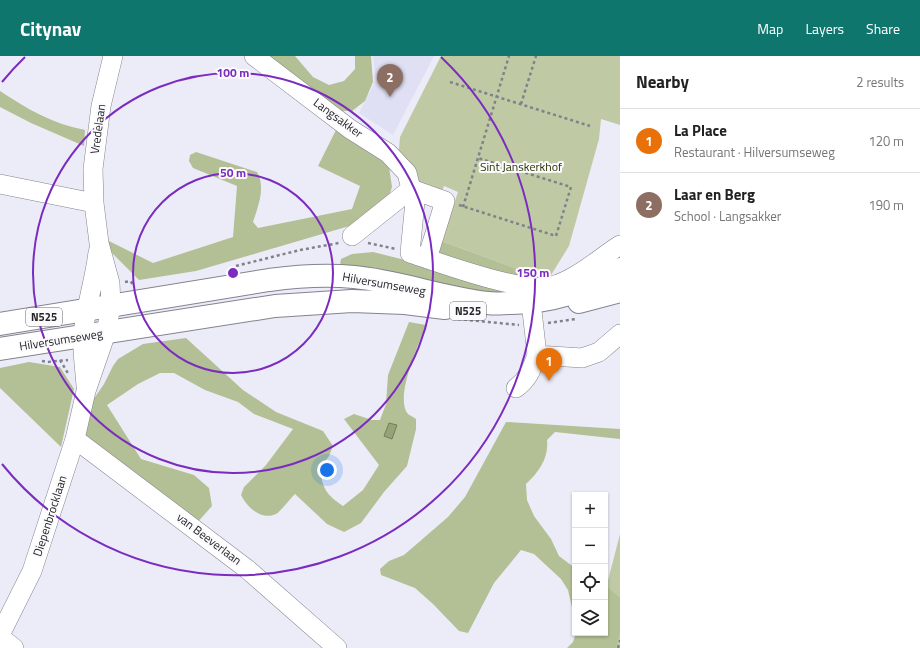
<!DOCTYPE html>
<meta charset="utf-8">
<style>
body{margin:0;font-family:"Titillium Web",sans-serif;background:#f2f2f2;color:#222}
.controls{position:absolute;right:12px;bottom:12px;display:grid;overflow:hidden;border-radius:0px;box-shadow:0 1px 3px #0004}
.controls button{width:36px;height:36px;display:grid;place-items:center;padding:0;border:0;border-bottom:1px solid #e0e0e0;background:#fff;color:#222;font:20px sans-serif}
.you{position:absolute;left:327px;top:414px;width:14px;height:14px;margin:-10px;border:3px solid #fff;border-radius:50%;background:#1a73e8;box-shadow:0 0 0 6px #1a73e833}
.badge{display:grid;place-items:center;width:26px;height:26px;border-radius:50%;background:#0f766e;color:#fff;font-size:13px;font-weight:700}
.pin{position:absolute;translate:-50% -33px;filter:drop-shadow(0 1px 2px #0008)}
.pin::after{content:'';position:absolute;top:21px;width:14px;height:12px;background:inherit;clip-path:polygon(0 0,100% 0,50% 100%)}
.list{margin:0;padding:0;list-style:none}
h2{display:flex;justify-content:space-between;align-items:center;height:52px;margin:0;padding:0 16px;font-size:17px}
h2 small{font-size:13px;font-weight:400;color:#767676}
.list li{display:grid;grid-template-columns:26px 1fr auto;gap:12px;align-items:center;box-sizing:border-box;height:64px;padding:0 16px;border-top:1px solid #e0e0e0}
.list b{display:block;font-size:15px;white-space:nowrap}
.list p{margin:0;font-size:13px;white-space:nowrap;color:#767676}
.list em{font-size:13px;font-style:normal;color:#767676}
.icon{flex:none;width:22px;height:22px;fill:none;stroke:currentColor;stroke-width:2;stroke-linecap:round;stroke-linejoin:round}
.map{position:relative;flex:none;width:620px;height:592px;overflow:hidden}
header{display:flex;align-items:center;gap:24px;box-sizing:border-box;height:56px;padding:0 20px;background:#0f766e;color:#fff}
header strong{font-size:19px}
nav{display:flex;gap:22px;margin-inline-start:auto;font-size:14px}
main{display:flex}
aside{flex:1;background:#fff}
.map>svg:first-child{display:block}
.built{fill:#dfe0f3}
.green{fill:#bfcaa4}
.forest{fill:#b3bf94}
.water{fill:#97a278;stroke:#747c60}
.lines{fill:none;stroke-linecap:round;stroke-linejoin:round}
.minor-casing{stroke:#83838f;stroke-width:20}
.major-casing{stroke:#83838f;stroke-width:24}
.path{stroke:#81818a;stroke-width:2.5;stroke-dasharray:3 3;stroke-linecap:butt}
.minor{stroke:#fff;stroke-width:19}
.major{stroke:#fff;stroke-width:22}
.ring{fill:none;stroke:#7b2cbf;stroke-width:2}
.labels{text-anchor:middle;stroke-width:4;stroke-linejoin:round;paint-order:stroke}
.shield{fill:#fbfbfd;stroke:#646468;stroke-width:1}
.shield-label{font-size:11px;font-weight:bold;fill:#242428}
.street-label{font-size:12px;fill:#242428;stroke:#fbfbfd}
.park-label{font-size:12px;fill:#293300;stroke:#fbfbfd}
.centre{fill:#7b2cbf;stroke:#fbfbfd;stroke-width:2}
.ring-label{font-size:12px;text-anchor:middle;font-weight:bold;fill:#7b2cbf;stroke:#fbfbfd;stroke-width:4;stroke-linejoin:round;paint-order:stroke}
</style>
<header>
<strong>Citynav</strong>
<nav><a>Map</a><a>Layers</a><a>Share</a></nav>
</header>
<main>
<div class="map">
<svg width="620" height="592" viewBox="0 0 620 592">
<rect width="100%" height="100%" fill="#ececf9"/>
<path class="built" d="M373 0H434L393 79 359 57 376 24Z"/>
<path class="green" d="M441 0H620V69L601 63 599 83 569 190 548 224 441 185 458 136 444 130 442 135 414 126 398 104 400 81Z
M620 478V592H591L605 577V536Z"/>
<path class="forest" d="M266 0H295L313 21 329 29 344 25 355 13V0H371L373 26 365 45 352 55H336Z
M0 35C27 53 53 68 85 74L84 90 31 67 0 51Z
M339 68 389 111 392 131 386 149 363 166 196 215 139 224 105 190V183L153 207 233 181 237 130 193 112 189 105 190 99 196 96 257 116C266 131 258 151 253 166L258 172 352 153 360 130 318 110Z
M441 185 548 224 536 226 436 198Z
M373 196 429 210 531 240 522 242 391 224 340 209 341 203 352 198Z
M409 266 426 269C419 287 394 342 408 358 410 360 414 361 416 363V373L407 410 384 436 361 467 344 476 327 468 295 438C290 443 280 456 276 458 261 465 247 451 241 439L244 431 266 409 293 373 254 358 238 346 205 334 174 317H160L138 328 107 349 141 403 194 419 209 432 212 450 196 468 94 389 83 376 91 347 104 328 113 310 118 303 143 288 186 282 243 334 276 356 323 375 333 390 329 400 320 412C322 433 327 439 343 450L363 434 379 409 344 363 354 358 372 364H380L386 348 388 319Z
M29 306 60 311 74 333 61 391 0 332V312Z
M506 366 620 373V383L555 376 547 384C549 402 539 416 526 428L527 444 534 460 551 483 559 500 575 512V565L568 534 561 523 534 498 521 494 494 527 468 577 459 575 433 548 415 532 381 519 380 513 389 505 404 499 448 461 465 441Z
M605 529 620 542V575L616 592H567L573 586 576 577H605Z"/>
<path class="water" d="M389 367 397 369 392 383 384 380Z"/>
<g class="lines">
<defs>
<path id="minor" d="M254 0 350 73 388 97 407 117 411 133 445 145 427 203
M0 128 94 147
M416 135 410 197C440 207 524 238 552 230 577 223 598 203 620 189
M352 180 411 133
M531 246 537 299
M86 330C85 313 82 297 83 280 85 252 95 224 98 196
M516 332C528 323 532 313 537 299L582 302 599 296 620 278
M75 383 247 513 337 592
M0 579 32 515 75 383 86 335 106 277 111 250 110 227 99 187 94 147 93 113 101 50 113 0
M0 581 14 592"/>
<path id="major" d="M579 246 620 235
M0 268 269 224C298 220 324 218 354 221 399 225 442 242 488 247 495 248 504 247 512 247 552 246 587 236 620 213
M0 293 275 250 352 245 405 247 445 252"/>
</defs>
<use href="#minor" class="minor-casing"/>
<use href="#major" class="major-casing"/>
<path class="path" d="M450 26 590 70
M521 48 536 0
M459 149 556 180 571 131 478 102
M463 151 509 0
M368 187 396 193
M236 210 300 194 339 187
M125 226 130 225 134 229
M458 263 519 269
M548 267 576 263
M60 304 69 319
M42 305 47 306 68 304
M618 592 620 584"/>
<use href="#minor" class="minor"/>
<use href="#major" class="major"/>
</g>
<g class="ring">
<circle cx="233" cy="217" r="100"/>
<circle cx="233" cy="217" r="200"/>
<path d="M2 26A300 300 0 0 1 25 1M441 1A300 300 0 1 1 2 408"/>
</g>
<g class="labels">
<g class="shield">
<rect x="450" y="246" width="36" height="18" rx="3"/>
<rect x="26" y="252" width="36" height="18" rx="3"/>
</g>
<g class="shield-label">
<text x="468" y="259">N525</text>
<text x="44" y="265">N525</text>
</g>
<g class="street-label">
<text transform="translate(338 62) rotate(36)" y="4">Langsakker</text>
<text transform="translate(98 73) rotate(-82)" y="4">Vredelaan</text>
<text transform="translate(384 228) rotate(10)" y="4">Hilversumseweg</text>
<text transform="translate(61 284) rotate(-9)" y="4">Hilversumseweg</text>
<text transform="translate(50 460) rotate(-72)" y="4">Diepenbrocklaan</text>
<text transform="translate(209 483) rotate(37)" y="4">van Beeverlaan</text>
</g>
<g class="park-label">
<text x="521" y="115">Sint Janskerkhof</text>
</g>
</g>
<circle cx="233" cy="217" r="6" class="centre"/>
<g class="ring-label">
<text x="233" y="21">100 m</text>
<text x="233" y="121">50 m</text>
<text x="533" y="221">150 m</text>
</g>
</svg>
<div class="controls">
<button>+</button>
<button>−</button>
<button><svg class="icon" aria-label="locate" viewBox="0 0 24 24"><circle cx="12" cy="12" r="6"/><path d="M12 2v4M12 18v4M2 12h4M18 12h4"/></svg></button>
<button><svg class="icon" aria-label="layers" viewBox="0 0 24 24"><path d="M12 4l9 5-9 5-9-5zM3 14l9 5 9-5"/></svg></button>
</div>
<div class="you"></div>
<div class="pin badge" style="left:549px;top:325px;background:#e8710a">1</div>
<div class="pin badge" style="left:390px;top:41px;background:#8d6e63">2</div>
</div>
<aside>
<h2>Nearby<small>2 results</small></h2>
<ul class="list">
<li><span class="badge" style="background:#e8710a">1</span><div><b>La Place</b><p>Restaurant · Hilversumseweg</p></div><em>120 m</em></li>
<li><span class="badge" style="background:#8d6e63">2</span><div><b>Laar en Berg</b><p>School · Langsakker</p></div><em>190 m</em></li>
</ul>
</aside>
</main>
